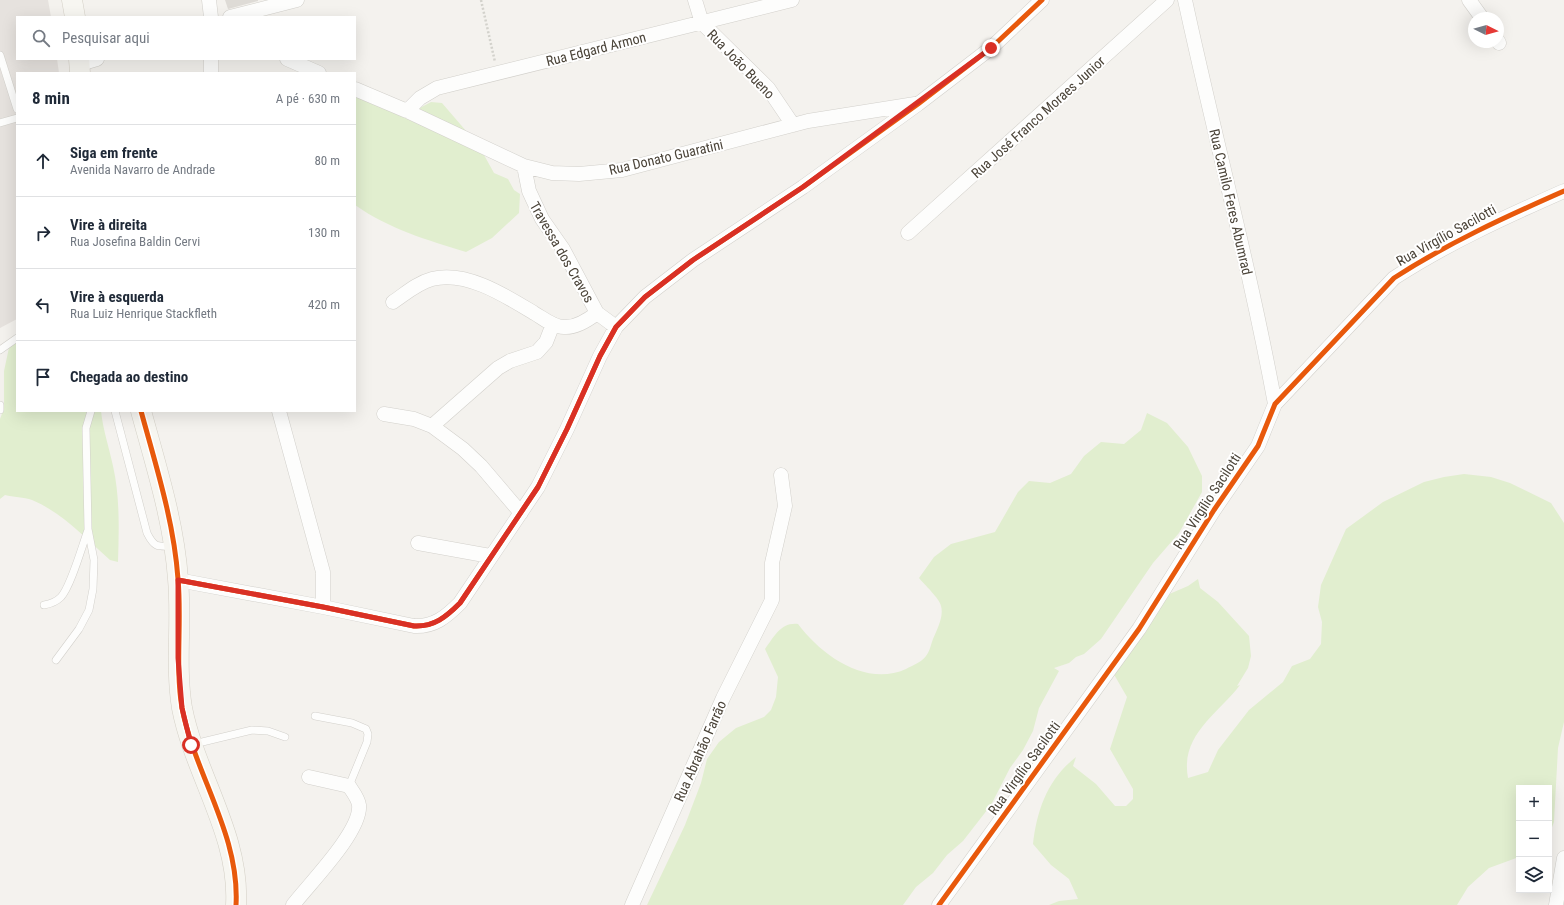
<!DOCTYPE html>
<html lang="pt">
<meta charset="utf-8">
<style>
body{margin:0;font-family:"Roboto Condensed",sans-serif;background:#f2f2f3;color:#1f2937}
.controls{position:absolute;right:12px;bottom:12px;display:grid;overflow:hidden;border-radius:0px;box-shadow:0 4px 16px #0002}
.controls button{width:36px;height:36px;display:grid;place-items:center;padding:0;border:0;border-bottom:1px solid #e0e1e3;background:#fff;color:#1f2937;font:20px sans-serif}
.compass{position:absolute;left:1468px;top:12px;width:36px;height:36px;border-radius:50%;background:#fff;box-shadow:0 4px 16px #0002;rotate:95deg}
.stop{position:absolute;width:12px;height:12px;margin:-9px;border:3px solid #d93025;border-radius:50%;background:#fff}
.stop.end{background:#d93025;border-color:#fff;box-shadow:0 1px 4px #0008}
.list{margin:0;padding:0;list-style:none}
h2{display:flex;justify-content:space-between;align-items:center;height:52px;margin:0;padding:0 16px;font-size:17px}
h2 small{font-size:13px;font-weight:400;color:#747a83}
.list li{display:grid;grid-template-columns:26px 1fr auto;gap:12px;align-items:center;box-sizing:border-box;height:72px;padding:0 16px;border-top:1px solid #e0e1e3}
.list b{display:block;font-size:15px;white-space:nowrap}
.list p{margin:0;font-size:13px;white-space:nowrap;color:#747a83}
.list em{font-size:13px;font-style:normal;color:#747a83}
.icon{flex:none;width:22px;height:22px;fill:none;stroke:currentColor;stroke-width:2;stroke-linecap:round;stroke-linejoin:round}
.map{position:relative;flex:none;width:1564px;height:905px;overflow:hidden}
.search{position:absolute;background:#fff;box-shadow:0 4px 16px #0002;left:16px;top:16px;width:340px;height:44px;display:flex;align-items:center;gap:10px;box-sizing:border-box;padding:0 14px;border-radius:0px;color:#747a83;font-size:15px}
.panel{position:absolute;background:#fff;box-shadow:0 4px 16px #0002;left:16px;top:72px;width:340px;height:340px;border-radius:0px}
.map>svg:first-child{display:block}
.industrial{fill:#e6e2de}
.green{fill:#e1eecf}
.building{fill:#dedbd6}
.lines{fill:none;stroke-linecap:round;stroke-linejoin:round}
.lane-casing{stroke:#d2d0cb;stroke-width:8}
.street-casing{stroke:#d2d0cb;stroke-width:15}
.secondary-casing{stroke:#d3cfc5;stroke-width:21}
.path{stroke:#d3d2cc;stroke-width:2.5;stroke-dasharray:2 2;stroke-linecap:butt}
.lane{stroke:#fdfdfc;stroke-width:7}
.street{stroke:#fdfdfc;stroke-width:14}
.secondary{stroke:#f7f6f1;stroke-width:20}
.cycleway-casing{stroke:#fff;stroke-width:8}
.cycleway{stroke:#e8590c;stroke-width:5}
.route{stroke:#d93025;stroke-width:5}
.labels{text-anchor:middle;stroke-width:4;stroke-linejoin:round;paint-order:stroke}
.street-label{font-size:14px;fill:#4b4439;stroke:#fff}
</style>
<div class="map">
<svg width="1564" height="905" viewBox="0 0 1564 905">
<rect width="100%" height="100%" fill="#f4f2ee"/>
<path class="industrial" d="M0 0H48L51 17H17V59H57L59 73H17V319L0 328Z"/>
<path class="green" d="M355 91 418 109 431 102 442 103 479 146 494 173 508 179 514 190 520 194 519 213 492 238 466 252C427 240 389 229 355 205Z
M17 339V411H101C103 430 109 447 113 466 120 497 119 530 118 562L110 560C86 539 63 513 32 500 24 497 13 497 5 495L0 499V419L4 408V371L10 343Z
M1147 413 1167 423 1188 447 1202 476V492L1179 533 1153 563 1101 639 1084 654 1076 657 1069 663 1054 668 1059 671 1039 708 1033 731 1023 750 1010 768 991 805 963 841 947 855 933 873 916 887 903 905H647L685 825 701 783 707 759 719 742 736 728 764 717 771 710 776 697 778 677 765 649C774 637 781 622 798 624 822 656 866 687 906 669 913 665 922 662 926 656 930 651 931 644 933 639 937 629 944 617 941 606 940 599 924 584 919 578L934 557 951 544 995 532 1018 492 1029 481 1050 483 1071 474 1084 456 1101 442 1124 444 1141 430Z
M1464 474 1491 477 1510 483 1551 503 1564 523V722L1558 748 1554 822 1549 835V788H1519V857L1489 868 1468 887 1457 905H1049L1059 901 1078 899 1069 879 1051 865 1033 844C1037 809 1048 779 1076 757L1073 766 1096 784 1115 806H1126L1133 799V789L1110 749 1127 697 1112 671 1167 595 1188 586 1198 579 1200 588 1218 602 1249 636 1251 656 1248 668 1237 686 1240 685C1217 715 1180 735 1188 778L1208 772 1218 750 1249 710 1283 682 1292 666 1310 659 1321 644 1322 622 1318 607 1321 585 1346 529 1383 502 1424 482 1444 477Z"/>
<path class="building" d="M225 0H258V1L228 9Z"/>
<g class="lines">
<defs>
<path id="lane" d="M0 55 17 109
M0 123 17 118
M0 350 17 338
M0 405V410
M115 411 147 533C154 547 157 547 172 546
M44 605C50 604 56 602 61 597 71 586 82 546 88 530
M56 660 79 629 89 610 93 589 94 560 88 529 86 428 91 411
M315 716 352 723 366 729 368 734 367 742 349 786
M194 744 252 730 268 731 285 737"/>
<path id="street" d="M209 0 211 17
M695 0 702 23 768 88 793 125
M1185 0C1214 135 1250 268 1275 404
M1469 0 1482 18
M230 17 297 0
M1498 41 1499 43
M287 59 319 73
M80 64 97 59
M211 73V59
M355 89 407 111 524 166 552 173 579 174 622 170 808 121 915 104
M407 111 420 98 437 88 792 0
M524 166 529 191 542 219 563 249 597 313 616 327
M908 233 1167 0
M393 302C405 294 417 283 432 279 466 270 506 296 534 313 543 318 553 327 564 327 576 328 588 320 597 313
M279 411 323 572V607
M384 414 414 419 432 426 463 449 481 466 521 513
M432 426 498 368 510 361 537 352 546 342 553 324
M418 543 490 556
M178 580 323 607 414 626C434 627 446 617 460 603L538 487 567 429 600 356 616 327 645 297 693 260 803 187 918 104 991 48 1042 0
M293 905C309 884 362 831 359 805 358 798 353 792 349 786L309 777
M632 905 723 698 772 600V563L785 506 781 475
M939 905 1139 629 1214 510 1258 446 1275 404 1394 278C1448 243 1505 217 1564 191
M1556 905 1564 858"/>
<path id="secondary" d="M72 0 75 17
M79 59 80 73
M141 411C156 466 174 522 178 579 182 622 175 666 182 708 195 775 240 835 236 905"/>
</defs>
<use href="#lane" class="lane-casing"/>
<use href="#street" class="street-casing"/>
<use href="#secondary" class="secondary-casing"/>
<path class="path" d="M481 0 495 62"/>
<use href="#lane" class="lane"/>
<use href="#street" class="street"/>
<use href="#secondary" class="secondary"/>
<defs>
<path id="cycleway" d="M141 411C156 466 174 522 178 579 182 622 175 666 182 708 195 775 240 835 236 905
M178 580 323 607 414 626C434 627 446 617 460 603L538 487 567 429 600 356 616 327 645 297 693 260 803 187 918 104 991 48 1042 0
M939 905 1139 629 1214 510 1258 446 1275 404 1394 278C1448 243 1505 217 1564 191"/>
</defs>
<use href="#cycleway" class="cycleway-casing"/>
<use href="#cycleway" class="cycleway"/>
</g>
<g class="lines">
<path class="route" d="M191 745 182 708 178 658V580L323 607 414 626C434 627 446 617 460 603L538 487 567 429 600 356 616 327 645 297 693 260 803 187 991 48"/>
</g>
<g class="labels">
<g class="street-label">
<text transform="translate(596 49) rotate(-14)" y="5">Rua Edgard Armon</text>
<text transform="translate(741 64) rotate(46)" y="5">Rua João Bueno</text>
<text transform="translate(1038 117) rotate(-42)" y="5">Rua José Franco Moraes Junior</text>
<text transform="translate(666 157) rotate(-13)" y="5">Rua Donato Guaratini</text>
<text transform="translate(1231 202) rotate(77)" y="5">Rua Camilo Feres Abumrad</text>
<text transform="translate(1446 235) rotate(-29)" y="5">Rua Virgílio Sacilotti</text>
<text transform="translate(562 252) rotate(60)" y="5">Travessa dos Cravos</text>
<text transform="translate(1207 501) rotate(-57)" y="5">Rua Virgílio Sacilotti</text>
<text transform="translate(700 751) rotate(-66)" y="5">Rua Abrahão Farrão</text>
<text transform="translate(1024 768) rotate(-54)" y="5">Rua Virgílio Sacilotti</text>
</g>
</g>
</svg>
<div class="controls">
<button>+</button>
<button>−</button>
<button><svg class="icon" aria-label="layers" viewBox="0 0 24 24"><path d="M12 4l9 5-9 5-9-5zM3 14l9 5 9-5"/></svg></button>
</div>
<svg class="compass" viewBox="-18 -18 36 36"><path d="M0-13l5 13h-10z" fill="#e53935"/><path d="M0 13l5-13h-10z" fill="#747a83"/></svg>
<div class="stop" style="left:191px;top:745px"></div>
<div class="stop end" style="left:991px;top:48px"></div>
<div class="search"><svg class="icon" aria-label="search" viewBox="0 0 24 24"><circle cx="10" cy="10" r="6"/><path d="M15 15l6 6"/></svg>Pesquisar aqui</div>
<section class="panel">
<h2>8 min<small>A pé · 630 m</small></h2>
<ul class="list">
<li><svg class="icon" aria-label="ahead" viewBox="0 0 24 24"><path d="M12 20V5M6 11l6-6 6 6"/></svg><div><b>Siga em frente</b><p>Avenida Navarro de Andrade</p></div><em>80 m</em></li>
<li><svg class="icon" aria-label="right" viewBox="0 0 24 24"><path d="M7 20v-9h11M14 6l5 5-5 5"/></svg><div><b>Vire à direita</b><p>Rua Josefina Baldin Cervi</p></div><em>130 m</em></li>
<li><svg class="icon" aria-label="left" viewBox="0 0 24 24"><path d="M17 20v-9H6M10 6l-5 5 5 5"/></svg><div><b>Vire à esquerda</b><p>Rua Luiz Henrique Stackfleth</p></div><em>420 m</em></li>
<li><svg class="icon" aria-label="arrive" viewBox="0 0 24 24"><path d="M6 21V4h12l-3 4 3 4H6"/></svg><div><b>Chegada ao destino</b></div></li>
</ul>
</section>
</div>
